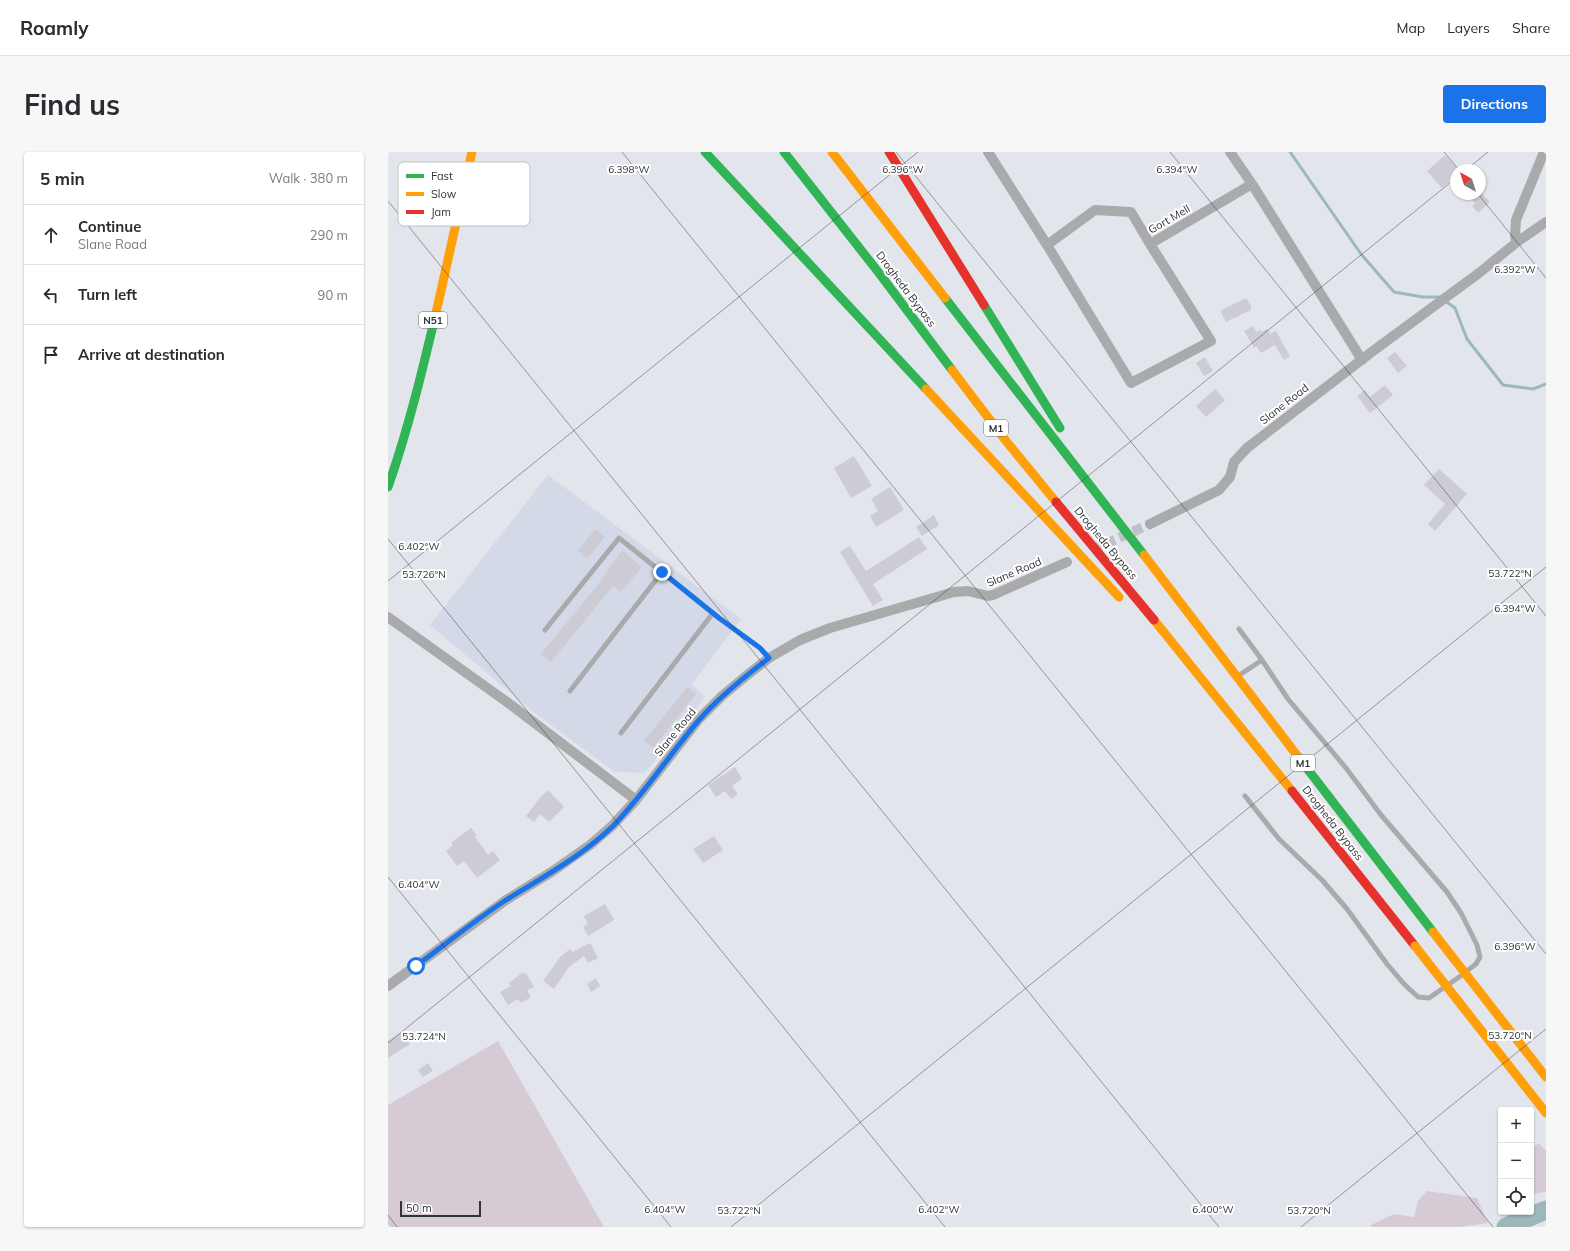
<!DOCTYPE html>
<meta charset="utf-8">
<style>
body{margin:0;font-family:Mulish,sans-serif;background:#f7f7f7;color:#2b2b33}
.controls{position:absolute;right:12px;bottom:12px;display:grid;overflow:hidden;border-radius:4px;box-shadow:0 1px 3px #0004}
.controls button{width:36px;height:36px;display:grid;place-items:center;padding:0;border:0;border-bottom:1px solid #e1e1e2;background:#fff;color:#2b2b33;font:20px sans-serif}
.compass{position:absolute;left:1062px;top:12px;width:36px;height:36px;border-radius:50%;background:#fff;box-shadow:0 1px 3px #0004;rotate:321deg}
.scale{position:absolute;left:12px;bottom:10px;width:81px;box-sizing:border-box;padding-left:4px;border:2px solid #313338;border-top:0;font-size:11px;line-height:14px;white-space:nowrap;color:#313338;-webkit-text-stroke:3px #fff;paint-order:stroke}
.stop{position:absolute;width:12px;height:12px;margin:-9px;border:3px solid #1a73e8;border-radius:50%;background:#fff}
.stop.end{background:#1a73e8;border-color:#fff;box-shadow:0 1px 4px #0008}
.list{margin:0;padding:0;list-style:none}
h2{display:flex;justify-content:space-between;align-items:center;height:52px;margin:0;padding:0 16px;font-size:17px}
h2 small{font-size:13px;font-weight:400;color:#7c7c81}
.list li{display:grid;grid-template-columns:26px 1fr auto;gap:12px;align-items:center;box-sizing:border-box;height:60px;padding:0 16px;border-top:1px solid #e1e1e2}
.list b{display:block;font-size:15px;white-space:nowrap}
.list p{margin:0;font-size:13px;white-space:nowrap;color:#7c7c81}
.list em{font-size:13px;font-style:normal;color:#7c7c81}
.icon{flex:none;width:22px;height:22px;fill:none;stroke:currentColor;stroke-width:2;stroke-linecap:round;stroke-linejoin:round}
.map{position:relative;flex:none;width:1158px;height:1075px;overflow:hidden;border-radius:4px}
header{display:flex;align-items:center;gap:24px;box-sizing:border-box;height:56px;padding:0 20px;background:#fff;border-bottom:1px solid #e1e1e2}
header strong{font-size:19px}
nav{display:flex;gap:22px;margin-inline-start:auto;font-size:14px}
.intro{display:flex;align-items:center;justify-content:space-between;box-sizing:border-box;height:96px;padding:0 24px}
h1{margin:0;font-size:28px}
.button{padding:10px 18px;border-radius:4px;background:#1a73e8;color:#fff;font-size:14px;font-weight:700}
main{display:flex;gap:24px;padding:0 24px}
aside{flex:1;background:#fff;border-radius:4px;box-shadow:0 1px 3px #0004}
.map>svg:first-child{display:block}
.built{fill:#d4d9e7}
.green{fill:#d6cad5}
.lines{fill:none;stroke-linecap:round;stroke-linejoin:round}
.stream{stroke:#9db8bb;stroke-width:3}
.river{stroke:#9db8bb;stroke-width:19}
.building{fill:#cdccd4}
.street-tunnel{stroke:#bfc1c8;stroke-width:10;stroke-dasharray:10 5;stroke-linecap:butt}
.lane{stroke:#a8aaac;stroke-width:5}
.street{stroke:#a8aaac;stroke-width:10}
.fast{stroke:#30b455;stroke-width:9}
.slow{stroke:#ff9f0a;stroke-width:9}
.jam{stroke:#e5322d;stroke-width:9}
.slow-bridge{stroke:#ff9f0a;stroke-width:9}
.route{stroke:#1a73e8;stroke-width:5}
.ticks{fill:none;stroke:#313338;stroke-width:1;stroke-opacity:0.45}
.labels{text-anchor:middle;stroke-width:4;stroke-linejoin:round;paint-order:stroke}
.shield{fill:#fff;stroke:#6f7074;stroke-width:1}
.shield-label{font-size:10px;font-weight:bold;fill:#313338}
.street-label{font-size:11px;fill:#313338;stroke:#fff}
.key{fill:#fff;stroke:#c1c2c3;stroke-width:1}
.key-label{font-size:11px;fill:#313338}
.ticks-label{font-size:10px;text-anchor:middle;fill:#313338;stroke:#fff;stroke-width:4;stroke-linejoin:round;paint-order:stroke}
</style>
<header>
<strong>Roamly</strong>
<nav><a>Map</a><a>Layers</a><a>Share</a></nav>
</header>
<div class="intro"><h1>Find us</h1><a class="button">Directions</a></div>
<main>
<aside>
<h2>5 min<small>Walk · 380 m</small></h2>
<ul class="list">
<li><svg class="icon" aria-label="ahead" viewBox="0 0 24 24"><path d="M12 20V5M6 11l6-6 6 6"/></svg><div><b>Continue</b><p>Slane Road</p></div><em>290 m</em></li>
<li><svg class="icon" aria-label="left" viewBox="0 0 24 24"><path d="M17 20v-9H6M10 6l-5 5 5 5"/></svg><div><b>Turn left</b></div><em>90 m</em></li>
<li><svg class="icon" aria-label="arrive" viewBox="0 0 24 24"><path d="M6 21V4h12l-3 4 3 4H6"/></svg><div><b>Arrive at destination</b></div></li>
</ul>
</aside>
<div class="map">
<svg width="1158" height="1075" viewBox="0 0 1158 1075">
<rect width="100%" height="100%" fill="#e3e5ec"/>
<path class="built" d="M160 323 353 467 304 532 317 545 257 621 227 620 144 559 42 473Z"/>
<path class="green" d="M110 889 216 1075H0V953Z
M1151 991 1158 999V1040L1143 1042V997Z
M1039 1039 1089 1046 1100 1071 1071 1075H983V1073L1006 1062 1026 1065 1030 1049Z"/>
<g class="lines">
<path class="stream" d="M902 0 973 102 1006 140 1035 145H1052L1067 156 1079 187 1115 233 1145 237 1158 232"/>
<path class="river" d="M1118 1075 1158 1058"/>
</g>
<path class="building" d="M1057 3 1068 15V24L1054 36 1039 19Z
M1092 39 1102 50 1090 61 1084 54 1087 51 1078 42H1092Z
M858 146 863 154V158L838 170 832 159Z
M865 174 868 180 872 178 873 180 879 177 882 182 888 179 902 204 896 208 887 193 873 201 868 194 866 196 856 179Z
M1007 200 1019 214 1010 221 999 206Z
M817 205 825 219 816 224 808 211Z
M997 233 1005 243 982 261 969 244 977 238 982 245Z
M827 237 837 248 818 265 808 254Z
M466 304 484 334 463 346 446 316Z
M1051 317 1079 342 1047 379 1040 372 1057 352 1036 333Z
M502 335 516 358 488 375 482 364 490 359 483 347Z
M546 363 551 373 534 384 528 375Z
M207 377 217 385 199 407 190 399Z
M531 385 539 397 485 432 495 448 485 454 452 400 462 394 478 419Z
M234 398 254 415 233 440 225 434 163 510 153 502 208 435Z
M299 535 308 542 265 596 256 589Z
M347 615 354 627 344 634 350 642 343 647 337 639 328 645 320 633Z
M160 638 176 655 161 670 152 662 146 670 138 664 151 647Z
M83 676 89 684 87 685 100 703 105 699 112 708 89 726 76 709 69 714 58 699 65 693 63 691Z
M326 684 335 698 315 711 305 697Z
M217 752 226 768 200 784 195 775 200 772 196 764Z
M202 791 210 806 200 811 196 804 181 815 166 837 155 829 172 805 182 797 185 800Z
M135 820 136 822 138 821 146 835 139 838 143 845 133 851 130 847 120 853 112 840 123 834 121 831Z
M208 826 212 834 203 840 199 832Z
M14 880 22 892 0 906V889Z
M40 911 45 919 35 925 30 918Z"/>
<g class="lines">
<path class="street-tunnel" d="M704 398 762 372"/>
<path class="lane" d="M851 477 874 508
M157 478 231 386 331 466 372 496 381 506
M853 522 874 508 900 547 958 616 993 663 1059 740 1073 761 1089 793 1092 805 1088 812 1080 818
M182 539 274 420
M233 581 325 461
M857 644 891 687 934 728 959 757 999 812 1016 832 1030 845 1041 846 1074 823"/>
<path class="street" d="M600 0 659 93 707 58 743 60 762 92 864 32
M842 0 864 32 974 208
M1129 90 1127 84 1128 68 1156 0
M659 93 743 231 823 189 762 92
M762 372 831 338 842 325 846 310 859 296 985 199 1091 121 1129 90 1158 70
M0 465 119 550 248 648
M0 834 118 748 165 719 202 693 224 674 248 648 311 567 334 544 358 524 381 506 412 488 442 476 566 440 580 439 600 444 605 443 679 410"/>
<path class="fast" d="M317 0 538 237
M396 0 491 121 564 218
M557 146 756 403
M596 153 672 276
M0 335C20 278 34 220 48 161
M911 606 1045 780"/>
<path class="slow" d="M444 0 557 146
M48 161 84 0
M564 218 618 289 668 350
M538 237 731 445
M756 403 911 606
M766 468 904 639"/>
<path class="jam" d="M501 0 596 153
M668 350 766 468
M904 639 1027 794"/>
<path class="slow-bridge" d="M1045 780 1158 925
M1027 794 1158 961"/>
</g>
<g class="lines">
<path class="route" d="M28 814C58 792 87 768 118 748 155 725 194 704 225 674 257 641 281 603 311 568 331 545 356 525 381 506L372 496 331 466 274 420"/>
</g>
<path class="ticks" d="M234 0 1105 1075M508 0 1158 802M782 0 1158 464M1056 0 1071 18M1078 18 1100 0M1090 42 1158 126M0 49 831 1075M0 387 557 1075M0 429 530 0M0 725 283 1075M0 891 1068 26M0 1063 9 1075M343 1075 1158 415M913 1075 1158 877"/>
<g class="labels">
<g class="shield">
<rect x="31" y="160" width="28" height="16" rx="3"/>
<rect x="596" y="268" width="24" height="16" rx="3"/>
<rect x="903" y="603" width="24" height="16" rx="3"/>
</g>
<g class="shield-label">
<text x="45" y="172">N51</text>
<text x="608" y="280">M1</text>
<text x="915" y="615">M1</text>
</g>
<g class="street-label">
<text transform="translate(781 67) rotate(-30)" y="4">Gort Mell</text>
<text transform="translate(518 137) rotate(53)" y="4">Drogheda Bypass</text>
<text transform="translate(896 252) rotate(-38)" y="4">Slane Road</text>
<text transform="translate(718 391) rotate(50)" y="4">Drogheda Bypass</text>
<text transform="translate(626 420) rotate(-23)" y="4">Slane Road</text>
<text transform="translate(287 580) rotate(-51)" y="4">Slane Road</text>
<text transform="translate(945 671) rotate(52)" y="4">Drogheda Bypass</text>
</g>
</g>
<rect x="10" y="10" width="132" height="64" rx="6" class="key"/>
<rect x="18" y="22" width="18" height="4" fill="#30b455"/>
<rect x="18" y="40" width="18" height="4" fill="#ff9f0a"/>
<rect x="18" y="58" width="18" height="4" fill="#e5322d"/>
<g class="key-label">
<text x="43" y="28">Fast</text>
<text x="43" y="46">Slow</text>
<text x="43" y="64">Jam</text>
</g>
<g class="ticks-label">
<text x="241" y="21">6.398°W</text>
<text x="515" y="21">6.396°W</text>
<text x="789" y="21">6.394°W</text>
<text x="1127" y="121">6.392°W</text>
<text x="31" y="398">6.402°W</text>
<text x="1122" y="425">53.722°N</text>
<text x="36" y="426">53.726°N</text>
<text x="1127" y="460">6.394°W</text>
<text x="31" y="736">6.404°W</text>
<text x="1127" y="798">6.396°W</text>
<text x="1122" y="887">53.720°N</text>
<text x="36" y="888">53.724°N</text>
<text x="277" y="1061">6.404°W</text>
<text x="551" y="1061">6.402°W</text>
<text x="825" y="1061">6.400°W</text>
<text x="351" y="1062">53.722°N</text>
<text x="921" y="1062">53.720°N</text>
</g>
</svg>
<div class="controls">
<button>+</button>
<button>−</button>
<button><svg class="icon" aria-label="locate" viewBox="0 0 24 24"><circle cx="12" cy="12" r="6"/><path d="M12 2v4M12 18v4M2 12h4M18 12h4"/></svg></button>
</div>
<svg class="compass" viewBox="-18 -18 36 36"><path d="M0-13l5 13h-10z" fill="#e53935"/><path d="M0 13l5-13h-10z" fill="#7c7c81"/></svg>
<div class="scale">50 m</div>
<div class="stop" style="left:28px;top:814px"></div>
<div class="stop end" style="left:274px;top:420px"></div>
</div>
</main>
